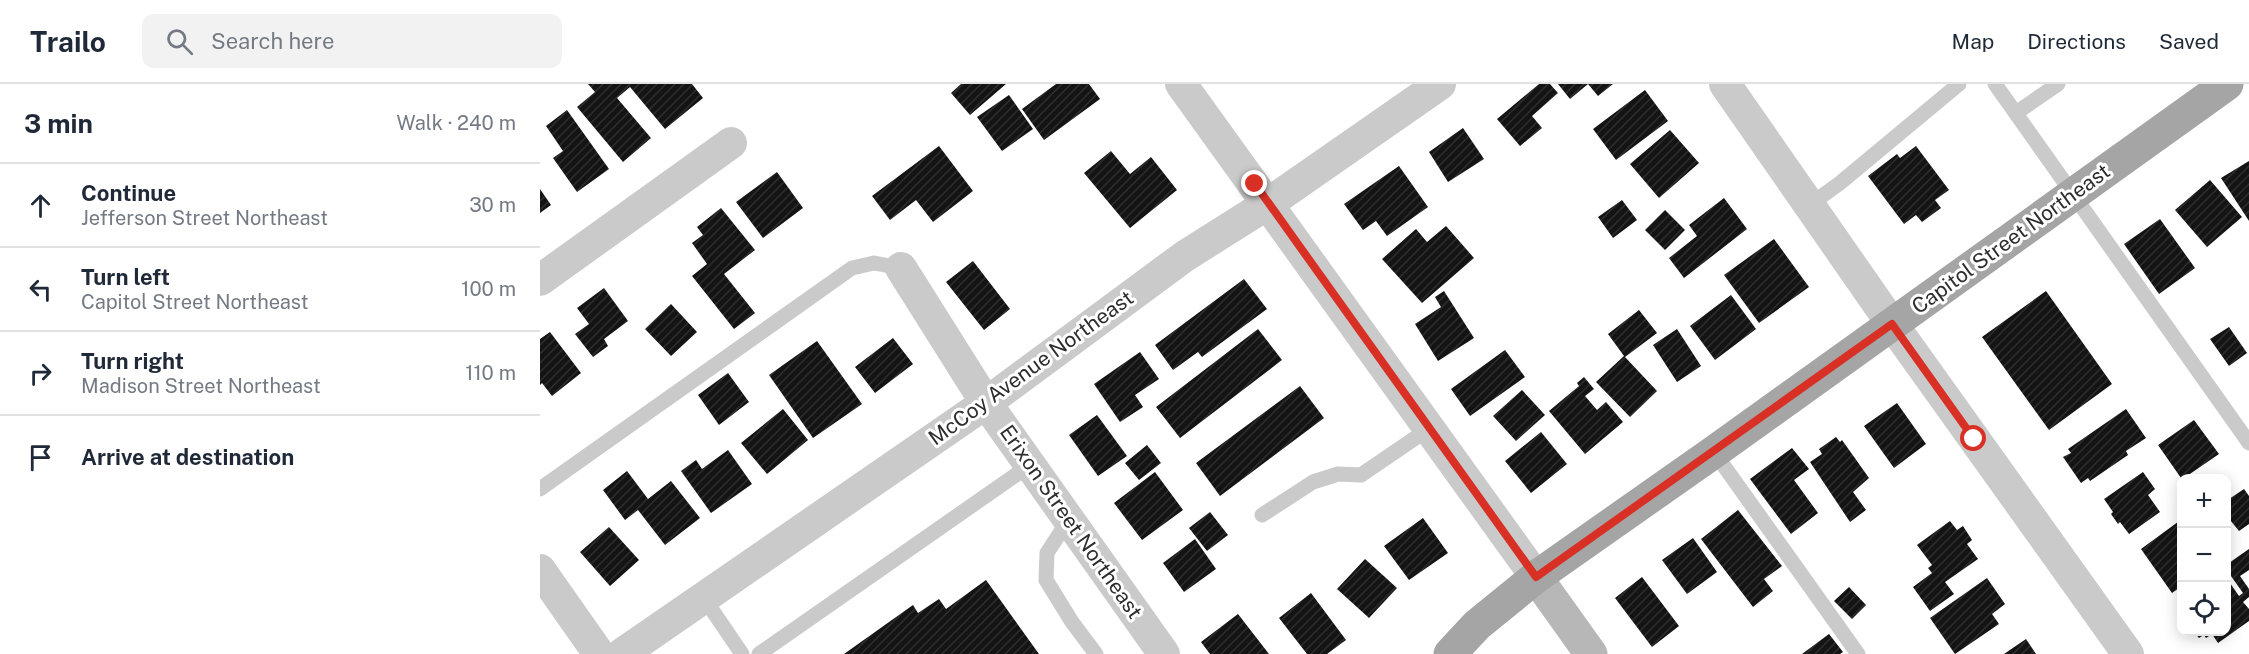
<!DOCTYPE html>
<meta charset="utf-8">
<style>
body{margin:0;font-family:"Public Sans",sans-serif;background:#f2f2f3;color:#1f2937}
.controls{position:absolute;right:18px;bottom:18px;display:grid;overflow:hidden;border-radius:12px;box-shadow:0 3px 15px #0003}
.controls button{width:54px;height:54px;display:grid;place-items:center;padding:0;border:0;border-bottom:2px solid #e0e1e3;background:#fff;color:#1f2937;font:30px sans-serif}
.stop{position:absolute;width:18px;height:18px;margin:-14px;border:4px solid #d93025;border-radius:50%;background:#fff}
.stop.end{background:#d93025;border-color:#fff;box-shadow:0 2px 6px #0008}
.list{margin:0;padding:0;list-style:none}
h2{display:flex;justify-content:space-between;align-items:center;height:78px;margin:0;padding:0 24px;font-size:26px}
h2 small{font-size:20px;font-weight:400;color:#747a83}
.list li{display:grid;grid-template-columns:39px 1fr auto;gap:18px;align-items:center;box-sizing:border-box;height:84px;padding:0 24px;border-top:2px solid #e0e1e3}
.list b{display:block;font-size:22px;white-space:nowrap}
.list p{margin:0;font-size:20px;white-space:nowrap;color:#747a83}
.list em{font-size:20px;font-style:normal;color:#747a83}
.icon{flex:none;width:33px;height:33px;fill:none;stroke:currentColor;stroke-width:2;stroke-linecap:round;stroke-linejoin:round}
.map{position:relative;flex:none;width:1709px;height:570px;overflow:hidden}
header{display:flex;align-items:center;gap:36px;box-sizing:border-box;height:84px;padding:0 30px;background:#fff;border-bottom:2px solid #e0e1e3}
header strong{font-size:28px}
nav{display:flex;gap:33px;margin-inline-start:auto;font-size:21px}
.search{width:420px;height:54px;background:#f2f2f3;display:flex;align-items:center;gap:15px;box-sizing:border-box;padding:0 21px;border-radius:12px;color:#747a83;font-size:22px}
main{display:flex}
aside{flex:1;background:#fff}
.map>svg:first-child{display:block}
.building{fill:url(#building-hatch)}
.lines{fill:none;stroke-linecap:round;stroke-linejoin:round}
.lane{stroke:#cacaca;stroke-width:15}
.street{stroke:#cacaca;stroke-width:32}
.secondary{stroke:#b7b7b7;stroke-width:33}
.primary{stroke:#a5a5a5;stroke-width:33}
.route{stroke:#d93025;stroke-width:8}
.labels{text-anchor:middle;stroke-width:6;stroke-linejoin:round;paint-order:stroke}
.street-label{font-size:21px;fill:#2d2d2d;stroke:#fff}
</style>
<header>
<strong>Trailo</strong>
<div class="search"><svg class="icon" aria-label="search" viewBox="0 0 24 24"><circle cx="10" cy="10" r="6"/><path d="M15 15l6 6"/></svg>Search here</div>
<nav><a>Map</a><a>Directions</a><a>Saved</a></nav>
</header>
<main>
<aside>
<h2>3 min<small>Walk · 240 m</small></h2>
<ul class="list">
<li><svg class="icon" aria-label="ahead" viewBox="0 0 24 24"><path d="M12 20V5M6 11l6-6 6 6"/></svg><div><b>Continue</b><p>Jefferson Street Northeast</p></div><em>30 m</em></li>
<li><svg class="icon" aria-label="left" viewBox="0 0 24 24"><path d="M17 20v-9H6M10 6l-5 5 5 5"/></svg><div><b>Turn left</b><p>Capitol Street Northeast</p></div><em>100 m</em></li>
<li><svg class="icon" aria-label="right" viewBox="0 0 24 24"><path d="M7 20v-9h11M14 6l5 5-5 5"/></svg><div><b>Turn right</b><p>Madison Street Northeast</p></div><em>110 m</em></li>
<li><svg class="icon" aria-label="arrive" viewBox="0 0 24 24"><path d="M6 21V4h12l-3 4 3 4H6"/></svg><div><b>Arrive at destination</b></div></li>
</ul>
</aside>
<div class="map">
<svg width="1709" height="570" viewBox="0 0 1709 570">
<defs>
<pattern id="building-hatch" width="6" height="6" patternUnits="userSpaceOnUse" patternTransform="scale(1.5)"><rect width="6" height="6" fill="#141414"/><path d="M-1 1l2-2M0 6l6-6M5 7l2-2" fill="none" stroke="#2e2e2e"/></pattern>
</defs>
<rect width="100%" height="100%" fill="#fff"/>
<path class="building" d="M48 0H152L163 14 125 45 90 3 77 14 111 54 83 78 37 23 55 8Z
M421 0H466L430 31 411 9Z
M516 0H549L560 15 504 56 482 25Z
M999 0H1010L1018 9 992 32 1002 44 980 62 957 35Z
M1018 0H1073L1058 12 1048 0 1030 15Z
M1105 6 1128 37 1076 76 1053 45Z
M469 11 493 45 462 67 437 33Z
M27 26 69 85 37 108 13 74 23 67 6 42Z
M923 44 944 75 908 98 889 68Z
M1130 46 1159 79 1119 114 1090 80Z
M399 62 433 107 393 138 376 116 350 136 332 112Z
M1376 62 1409 106 1395 116 1401 124 1382 138 1376 131 1364 140 1328 92 1357 70 1360 74Z
M571 67 590 90 611 73 637 106 590 144 544 89Z
M1709 77V137L1681 94Z
M859 82 888 123 847 152 836 137 823 146 804 120Z
M237 88 263 124 223 154 196 118Z
M1670 96 1702 133 1667 163 1635 126Z
M0 105 11 121 0 129Z
M1184 114 1207 145 1144 194 1129 174 1157 152 1149 141Z
M1082 116 1097 136 1073 154 1058 133Z
M181 124 215 166 184 190 215 229 194 245 152 192 167 180 152 159 163 151 157 143Z
M1125 126 1145 146 1125 166 1105 146Z
M1620 135 1655 184 1619 210 1584 160Z
M906 142 934 174 882 219 842 175 876 145 887 158Z
M1234 155 1269 203 1219 239 1184 191Z
M433 177 470 225 444 246 406 198Z
M704 195 727 225 662 273 658 268 633 286 615 261Z
M64 204 88 237 64 255 68 262 53 273 35 250 49 240 37 224Z
M904 207 934 254 898 277 875 240 901 223 895 213Z
M1506 207 1572 300 1509 346 1442 253Z
M1191 211 1216 245 1175 276 1150 242Z
M131 220 157 248 131 272 105 245Z
M1099 226 1117 249 1085 273 1117 307 1090 333 1056 298 1084 272 1068 250Z
M1689 243 1707 269 1689 282 1670 255Z
M718 245 742 276 640 354 616 323Z
M1137 245 1161 282 1137 298 1113 261Z
M10 248 41 289 12 312 2 299 0 301V255Z
M353 254 373 280 335 309 315 283Z
M277 257 322 320 273 354 229 291Z
M965 266 985 293 930 332 911 305Z
M600 268 619 295 595 311 603 323 580 338 554 300Z
M188 289 209 318 179 341 158 311Z
M1044 293 1054 305 1045 312 1057 326 1066 318 1083 338 1045 370 1009 327 1039 302 1037 299Z
M760 302 784 334 680 412 656 379Z
M982 306 1005 331 976 357 953 332Z
M1357 319 1386 360 1354 384 1324 342Z
M243 325 268 356 227 390 201 359Z
M1586 325 1606 354 1586 367 1588 371 1550 397 1548 394 1541 399 1523 373 1531 369 1528 365Z
M557 331 587 372 558 392 529 351Z
M1654 336 1679 370 1644 394H1641L1618 361Z
M1001 348 1027 380 991 409 965 377Z
M1296 353 1300 358 1302 356 1329 394 1313 408 1326 426 1310 438 1270 378 1282 370 1279 365Z
M607 361 621 379 599 396 585 379Z
M1252 364 1269 385 1254 396 1278 429 1251 450 1210 395Z
M188 366 212 400 171 429 141 387 156 376 162 385Z
M87 387 108 415 131 397 160 434 125 461 98 426 85 436 63 406Z
M615 388 643 426 602 456 574 419Z
M1603 388 1615 405 1608 411 1620 428 1589 450 1580 438 1578 440 1571 430 1573 428 1564 415Z
M1704 405 1709 412V440L1699 447 1686 431V417Z
M1198 426 1242 482 1224 495 1233 507 1213 523 1161 455Z
M670 428 688 451 667 467 649 444Z
M883 434 908 469 869 496 844 462Z
M1642 435V502L1632 509 1601 465Z
M1410 437 1417 446 1423 442 1432 456 1427 460 1438 475 1405 498 1414 510 1390 527 1373 503 1392 489 1388 484 1392 481 1377 461Z
M69 443 99 476 70 502 40 468Z
M1153 454 1177 488 1147 510 1122 476Z
M655 455 676 485 644 508 623 479Z
M1709 465V486L1700 492 1709 505V513L1703 518 1709 525V537L1678 559 1672 550 1666 554 1664 551 1659 554 1654 548H1686V502L1690 499 1699 512 1703 509 1686 485V481Z
M825 475 857 504 829 534 797 505Z
M1102 493 1139 542 1112 563 1075 514Z
M1447 494 1465 520 1452 530 1459 540 1415 570 1390 534Z
M446 496 499 570H304L373 521 378 529 399 515 406 525Z
M1309 503 1326 521 1312 535 1294 517Z
M771 509 806 556 787 570H767L739 534Z
M698 530 729 570H670L661 558Z
M1289 550 1303 568 1300 570H1262Z
M1486 555 1496 570H1464Z"/>
<g class="lines">
<path class="lane" d="M1455 0 1709 359
M1476 29 1518 0
M1271 120 1300 99 1419 0
M1174 368 1318 570
M0 405 312 184 334 179 361 184
M722 431 773 398 798 390 821 391 890 344
M529 435 507 469 506 496 532 538 556 570
M164 514 202 570
M219 570 490 381"/>
<path class="street" d="M641 0 996 493
M1185 0 1352 240 1588 570
M361 184 446 319 624 570
M0 196 191 59
M0 486 59 570
M82 570 446 319 645 172 729 119 900 0"/>
<path class="secondary" d="M996 493 1051 570"/>
<path class="primary" d="M910 570 937 541 996 493 1174 368 1687 0"/>
</g>
<g class="lines">
<path class="route" d="M715 100 996 493 1352 240 1434 355"/>
</g>
<g class="labels">
<g class="street-label">
<text transform="translate(1471 155) rotate(-36)" y="7">Capitol Street Northeast</text>
<text transform="translate(491 284) rotate(-36)" y="7">McCoy Avenue Northeast</text>
<text transform="translate(531 438) rotate(55)" y="7">Erixon Street Northeast</text>
</g>
</g>
</svg>
<div class="controls">
<button>+</button>
<button>−</button>
<button><svg class="icon" aria-label="locate" viewBox="0 0 24 24"><circle cx="12" cy="12" r="6"/><path d="M12 2v4M12 18v4M2 12h4M18 12h4"/></svg></button>
</div>
<div class="stop" style="left:1434px;top:355px"></div>
<div class="stop end" style="left:715px;top:100px"></div>
</div>
</main>
